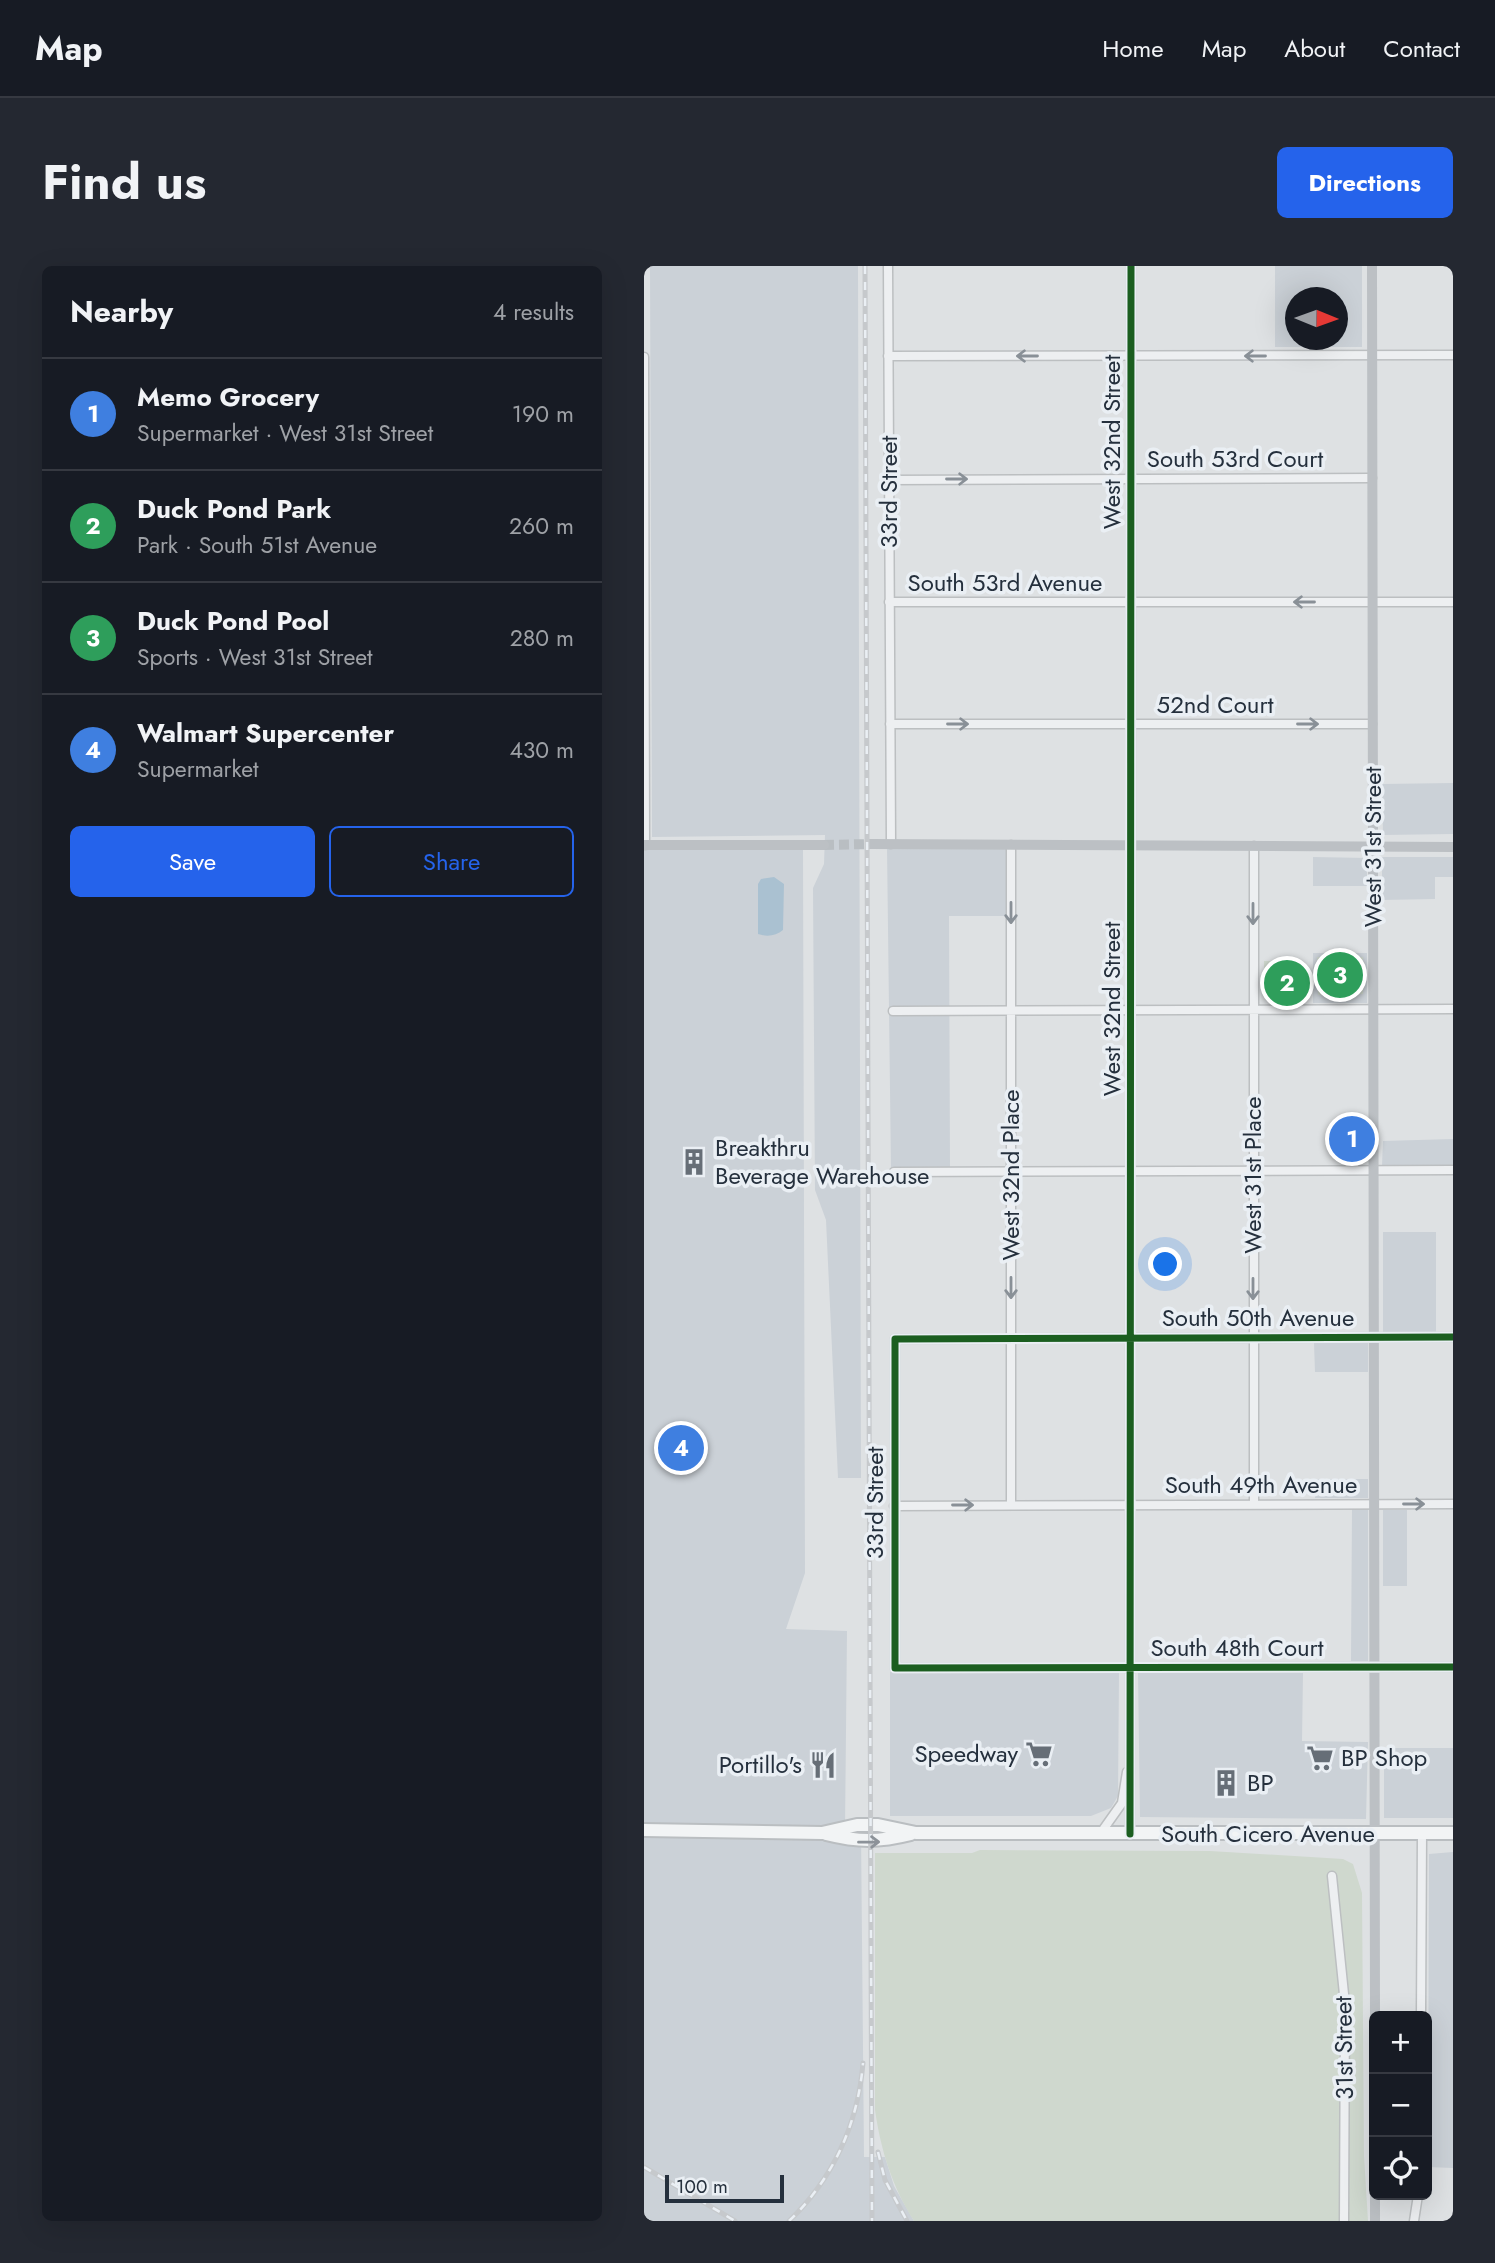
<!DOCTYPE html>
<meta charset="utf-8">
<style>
body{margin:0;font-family:Jost,sans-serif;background:#242831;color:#f1f3f6}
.controls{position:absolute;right:21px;bottom:21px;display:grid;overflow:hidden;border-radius:10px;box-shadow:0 7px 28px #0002}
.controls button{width:63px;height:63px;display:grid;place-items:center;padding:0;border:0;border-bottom:2px solid #363941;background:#171b24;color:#f1f3f6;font:35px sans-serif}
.compass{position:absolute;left:641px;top:21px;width:63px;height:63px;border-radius:50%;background:#171b24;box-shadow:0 7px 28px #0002;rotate:91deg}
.scale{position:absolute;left:21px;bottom:18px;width:119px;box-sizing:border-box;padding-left:7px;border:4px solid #25303d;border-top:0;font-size:19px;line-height:24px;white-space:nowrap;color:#25303d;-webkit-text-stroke:5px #eaeff4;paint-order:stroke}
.you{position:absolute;left:522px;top:999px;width:24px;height:24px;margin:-18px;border:5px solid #fff;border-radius:50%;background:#1a73e8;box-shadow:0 0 0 10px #1a73e833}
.badge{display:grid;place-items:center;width:46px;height:46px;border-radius:50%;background:#2563eb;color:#fff;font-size:23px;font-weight:700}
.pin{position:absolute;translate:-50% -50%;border:4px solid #fff;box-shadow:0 2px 7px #0006}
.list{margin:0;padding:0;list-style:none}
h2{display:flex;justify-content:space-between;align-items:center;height:91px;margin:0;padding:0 28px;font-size:30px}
h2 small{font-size:23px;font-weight:400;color:#9ea1a6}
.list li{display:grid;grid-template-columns:46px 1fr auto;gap:21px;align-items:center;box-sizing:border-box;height:112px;padding:0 28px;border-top:2px solid #363941}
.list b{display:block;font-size:26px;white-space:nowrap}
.list p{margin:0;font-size:23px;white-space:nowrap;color:#9ea1a6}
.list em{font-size:23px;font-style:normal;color:#9ea1a6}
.actions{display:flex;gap:14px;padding:21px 28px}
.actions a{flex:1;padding:16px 0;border:2px solid #2563eb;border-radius:10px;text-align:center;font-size:24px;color:#2563eb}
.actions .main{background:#2563eb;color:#fff}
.icon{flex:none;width:38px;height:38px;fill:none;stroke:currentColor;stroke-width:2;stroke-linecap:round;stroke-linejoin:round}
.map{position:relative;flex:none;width:809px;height:1955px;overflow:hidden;border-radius:10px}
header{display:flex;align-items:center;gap:42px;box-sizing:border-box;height:98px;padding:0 35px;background:#171b24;border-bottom:2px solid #363941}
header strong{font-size:33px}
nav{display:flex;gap:38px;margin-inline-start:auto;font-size:24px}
.intro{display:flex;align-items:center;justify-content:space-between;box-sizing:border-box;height:168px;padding:0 42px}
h1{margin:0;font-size:49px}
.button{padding:18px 32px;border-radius:10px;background:#2563eb;color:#fff;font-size:24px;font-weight:700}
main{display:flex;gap:42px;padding:0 42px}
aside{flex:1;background:#171b24;border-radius:10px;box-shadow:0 7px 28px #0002}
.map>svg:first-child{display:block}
.built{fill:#cbd1d7;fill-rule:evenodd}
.green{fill:#cfd8ce}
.water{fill:#aac1d1}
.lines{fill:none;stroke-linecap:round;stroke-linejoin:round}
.secondary-tunnel{stroke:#b9bec2;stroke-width:10;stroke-dasharray:10 5;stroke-linecap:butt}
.minor-casing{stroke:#bcbfc1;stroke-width:11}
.primary-casing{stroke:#babec1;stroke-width:16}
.minor{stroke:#edeff1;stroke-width:8}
.secondary{stroke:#bcc0c4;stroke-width:10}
.primary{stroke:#f2f4f5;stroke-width:12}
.rail-casing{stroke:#c6c9cc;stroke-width:5}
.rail{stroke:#eaeff4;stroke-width:2.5;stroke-dasharray:8;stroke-linecap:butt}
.cycleway-casing{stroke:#eaeff4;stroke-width:11}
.cycleway{stroke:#1b5e20;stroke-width:7}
.oneway{stroke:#899097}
.oneway2{stroke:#8c9299}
.labels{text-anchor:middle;stroke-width:7;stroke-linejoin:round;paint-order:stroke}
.street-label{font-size:24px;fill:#25303d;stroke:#eaeff4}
.poi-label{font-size:24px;fill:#25303d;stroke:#eaeff4;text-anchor:start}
</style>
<header>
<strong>Map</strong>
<nav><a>Home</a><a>Map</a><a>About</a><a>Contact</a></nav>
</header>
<div class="intro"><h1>Find us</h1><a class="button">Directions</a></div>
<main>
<aside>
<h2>Nearby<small>4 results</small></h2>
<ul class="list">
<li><span class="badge" style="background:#3f7fe0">1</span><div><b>Memo Grocery</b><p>Supermarket · West 31st Street</p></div><em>190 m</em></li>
<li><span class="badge" style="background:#2e9e5b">2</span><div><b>Duck Pond Park</b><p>Park · South 51st Avenue</p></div><em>260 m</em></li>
<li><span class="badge" style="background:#2e9e5b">3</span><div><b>Duck Pond Pool</b><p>Sports · West 31st Street</p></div><em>280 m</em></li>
<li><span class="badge" style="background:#3f7fe0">4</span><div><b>Walmart Supercenter</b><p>Supermarket</p></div><em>430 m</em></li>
</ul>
<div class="actions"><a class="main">Save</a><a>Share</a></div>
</aside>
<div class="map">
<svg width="809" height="1955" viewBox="0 0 809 1955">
<rect width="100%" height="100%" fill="#dee1e3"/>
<path class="built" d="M6 0H214L217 1212H194L182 954 171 924 169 622 180 598 181 569 8 571Z
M631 0H718V81H631ZM652 32H694V74H652Z
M809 517V568L739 569 738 518Z
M243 581H365V650H305L306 904H247Z
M0 584H159L161 1307 142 1363 203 1365 201 1564 217 1565 220 1891H241L250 1920 270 1955H0Z
M669 591 723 592V620H669Z
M738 591H809V611H791V633L738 634Z
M669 687H723V737H669Z
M809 873V899L738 900 739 875Z
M739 966H792V1066H739Z
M670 1077H724V1106H671Z
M671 1213H724V1232H671Z
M708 1243H724V1395H707Z
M739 1244H763V1320H739Z
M494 1405 659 1407 658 1475 724 1476 722 1553 496 1551Z
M246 1406H475L474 1530 467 1542 447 1550H246Z
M740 1482H809V1552H740Z
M809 1586V1902L784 1901 785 1588Z"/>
<path class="green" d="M673 691H719V728L674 729Z
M620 695H656V705H667V729H620Z
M336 1584 566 1585 699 1593 709 1598 718 1627 720 1890 724 1955H270C248 1920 237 1885 231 1844V1587H328Z"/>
<path class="water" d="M130 611 140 618 139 664C132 670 123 671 114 668V618L117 613Z
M690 711a13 13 0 1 1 26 0a13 13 0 1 1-26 0Z"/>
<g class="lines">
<path class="secondary-tunnel" d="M180 579 227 578"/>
<defs>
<path id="minor" d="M244 0 247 578
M244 90 809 89
M0 91 1 579
M245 214 728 212
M245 336H809
M246 458H728
M367 579V1239
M610 580V1238
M249 745 809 743
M250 906 809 904
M809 1071 251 1073V1402L809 1401
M250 1240 809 1238
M456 1568 478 1537 483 1506
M486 1568 487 0
M688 1610 701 1738 700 1955
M777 1750 778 1568
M770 1955 774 1929"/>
<path id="primary" d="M0 1564 178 1567 213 1559H234L272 1567H809
M182 1568C214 1576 235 1576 267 1568"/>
</defs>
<use href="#minor" class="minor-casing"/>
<use href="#primary" class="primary-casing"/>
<use href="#minor" class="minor"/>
<path class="secondary" d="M728 0 731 1750
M227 578 809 581
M0 579H180
M731 1929V1955"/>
<use href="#primary" class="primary"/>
<defs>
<path id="rail" d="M221 0 228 1955
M234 1886 241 1914 263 1955
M0 1901 91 1955
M145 1955C189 1913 214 1858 219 1797"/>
</defs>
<use href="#rail" class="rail-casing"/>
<use href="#rail" class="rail"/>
<defs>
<path id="cycleway" d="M809 1071 251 1073V1402L809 1401
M486 1568 487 0"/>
</defs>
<use href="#cycleway" class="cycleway-casing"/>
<use href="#cycleway" class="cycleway"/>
</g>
<defs><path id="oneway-shaft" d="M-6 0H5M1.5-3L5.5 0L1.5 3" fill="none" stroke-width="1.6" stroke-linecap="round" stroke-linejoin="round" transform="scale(1.75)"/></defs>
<g class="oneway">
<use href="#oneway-shaft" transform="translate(383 90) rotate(180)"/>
<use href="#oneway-shaft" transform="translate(611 90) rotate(180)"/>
<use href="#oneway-shaft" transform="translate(313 213)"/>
<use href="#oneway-shaft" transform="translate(660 336) rotate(-180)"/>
<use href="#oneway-shaft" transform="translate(314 458)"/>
<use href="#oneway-shaft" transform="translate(664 458)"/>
<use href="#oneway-shaft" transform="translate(367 647) rotate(90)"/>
<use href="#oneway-shaft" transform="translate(609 648) rotate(90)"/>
<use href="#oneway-shaft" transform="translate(367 1022) rotate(90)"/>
<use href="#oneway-shaft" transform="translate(609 1023) rotate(90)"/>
<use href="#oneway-shaft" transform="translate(770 1238)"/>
<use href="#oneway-shaft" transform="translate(319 1239)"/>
</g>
<use class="oneway2" href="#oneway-shaft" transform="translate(225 1576) rotate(-1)"/>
<defs>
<symbol id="building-bare" viewBox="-9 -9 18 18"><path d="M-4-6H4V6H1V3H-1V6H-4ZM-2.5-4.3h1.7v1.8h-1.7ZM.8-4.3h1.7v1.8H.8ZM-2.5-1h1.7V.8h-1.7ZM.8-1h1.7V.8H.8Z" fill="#666e77" stroke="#eaeff4" stroke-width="2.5" paint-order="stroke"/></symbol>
<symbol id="supermarket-bare" viewBox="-9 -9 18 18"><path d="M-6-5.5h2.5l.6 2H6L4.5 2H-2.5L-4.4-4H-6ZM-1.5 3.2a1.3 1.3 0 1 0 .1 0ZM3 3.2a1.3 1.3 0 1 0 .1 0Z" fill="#666e77" stroke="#eaeff4" stroke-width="2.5" paint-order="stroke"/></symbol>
<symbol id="restaurant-bare" viewBox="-9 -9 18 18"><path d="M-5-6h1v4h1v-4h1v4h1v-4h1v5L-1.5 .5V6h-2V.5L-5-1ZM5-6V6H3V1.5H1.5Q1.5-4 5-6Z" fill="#666e77" stroke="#eaeff4" stroke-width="2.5" paint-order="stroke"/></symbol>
</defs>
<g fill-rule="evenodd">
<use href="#building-bare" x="31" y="877" width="38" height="38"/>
<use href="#supermarket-bare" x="376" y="1469" width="38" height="38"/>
<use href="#supermarket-bare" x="657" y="1473" width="38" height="38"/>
<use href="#restaurant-bare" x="160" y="1480" width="38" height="38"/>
<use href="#building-bare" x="563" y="1498" width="38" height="38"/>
</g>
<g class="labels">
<g class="street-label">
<text transform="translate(468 176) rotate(-90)" y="8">West 32nd Street</text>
<text x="591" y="201">South 53rd Court</text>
<text transform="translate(245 226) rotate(-90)" y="8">33rd Street</text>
<text x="361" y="325">South 53rd Avenue</text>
<text x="571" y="447">52nd Court</text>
<text transform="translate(729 581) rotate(-90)" y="8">West 31st Street</text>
<text transform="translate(468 743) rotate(-90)" y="8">West 32nd Street</text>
<text transform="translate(367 909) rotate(-90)" y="8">West 32nd Place</text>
<text transform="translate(609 909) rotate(-90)" y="8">West 31st Place</text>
<text x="614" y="1060">South 50th Avenue</text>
<text x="617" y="1227">South 49th Avenue</text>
<text transform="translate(231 1237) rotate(-90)" y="8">33rd Street</text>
<text x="593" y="1390">South 48th Court</text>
<text x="624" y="1576">South Cicero Avenue</text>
<text transform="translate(700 1782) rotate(-91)" y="8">31st Street</text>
</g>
<g class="poi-label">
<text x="71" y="890">Breakthru<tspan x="71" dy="28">Beverage Warehouse</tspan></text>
<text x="374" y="1496" text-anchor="end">Speedway</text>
<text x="697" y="1500">BP Shop</text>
<text x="158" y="1507" text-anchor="end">Portillo's</text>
<text x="603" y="1525">BP</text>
</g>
</g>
</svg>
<div class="controls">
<button>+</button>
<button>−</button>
<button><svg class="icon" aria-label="locate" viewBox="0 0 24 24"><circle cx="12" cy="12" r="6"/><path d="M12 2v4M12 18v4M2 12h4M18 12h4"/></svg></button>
</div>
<svg class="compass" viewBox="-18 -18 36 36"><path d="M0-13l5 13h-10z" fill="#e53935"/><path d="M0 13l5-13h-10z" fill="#9ea1a6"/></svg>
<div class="scale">100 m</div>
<div class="you"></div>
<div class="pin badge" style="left:708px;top:873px;background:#3f7fe0">1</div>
<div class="pin badge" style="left:643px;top:717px;background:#2e9e5b">2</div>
<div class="pin badge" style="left:696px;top:709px;background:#2e9e5b">3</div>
<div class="pin badge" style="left:37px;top:1182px;background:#3f7fe0">4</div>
</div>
</main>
